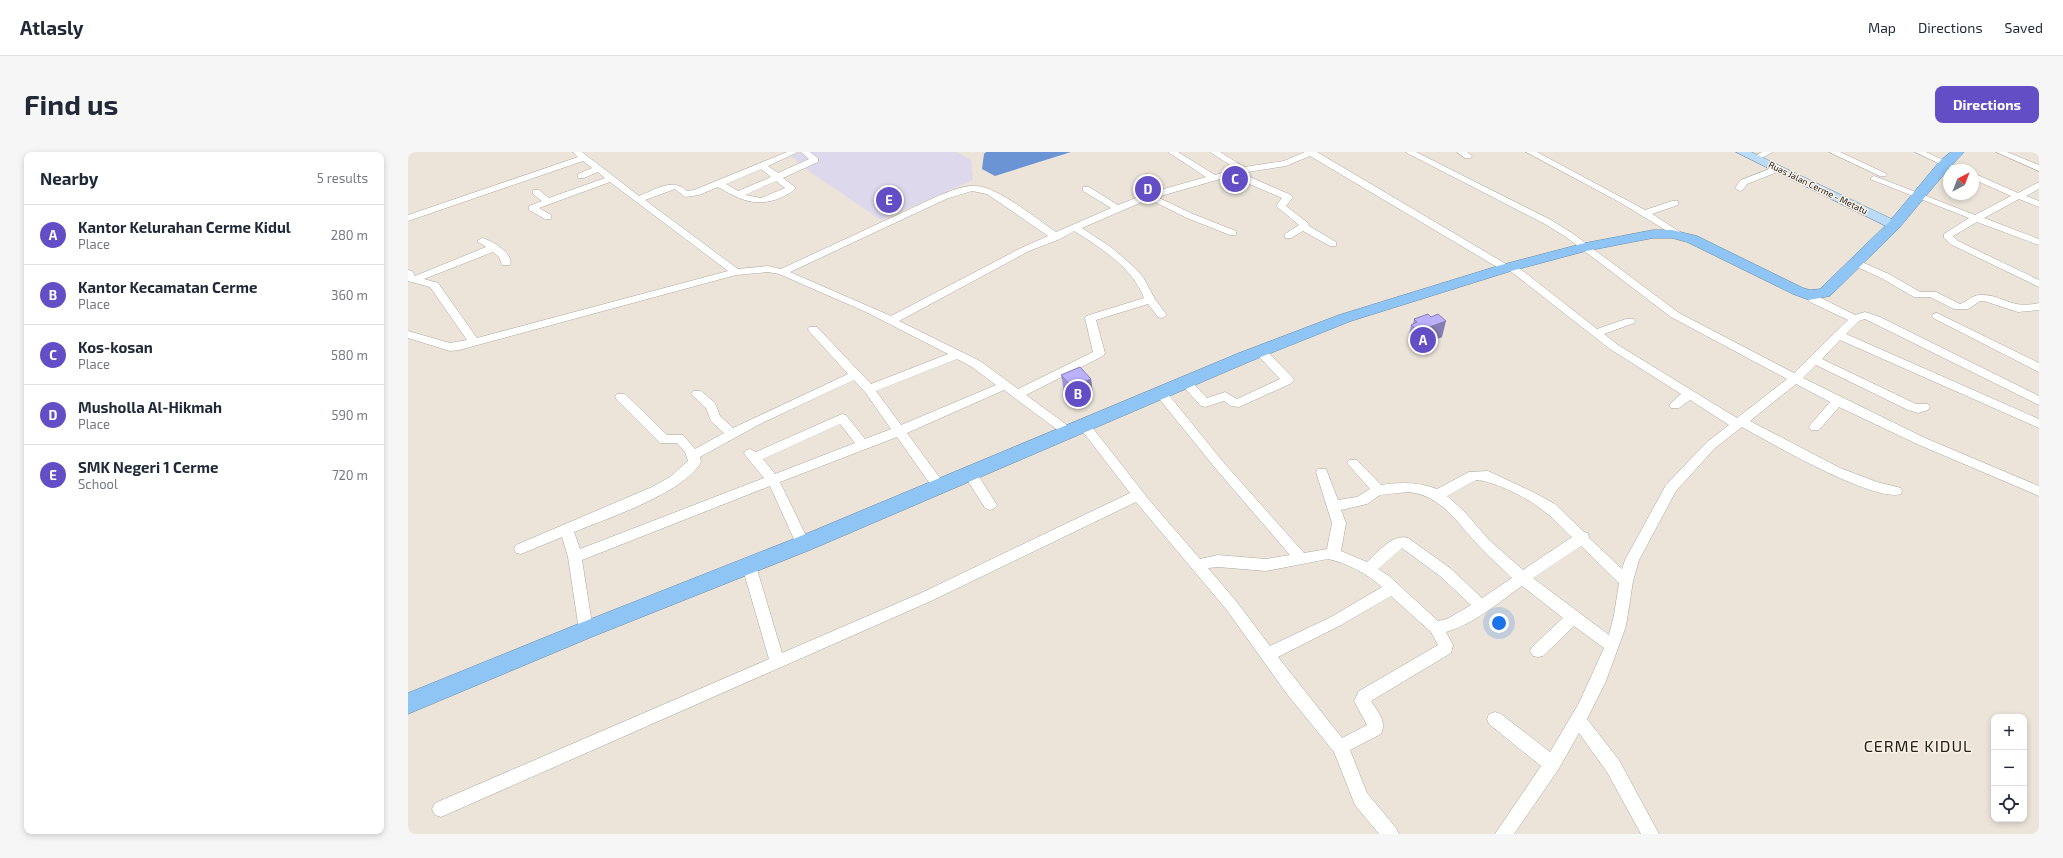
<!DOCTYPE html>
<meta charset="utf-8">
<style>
body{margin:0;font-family:"Exo 2",sans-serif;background:#f6f6f7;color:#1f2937}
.controls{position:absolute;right:12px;bottom:12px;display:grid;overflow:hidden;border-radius:8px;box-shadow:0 2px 6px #0003}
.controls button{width:36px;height:36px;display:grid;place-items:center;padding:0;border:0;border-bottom:1px solid #e0e1e3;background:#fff;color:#1f2937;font:20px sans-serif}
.compass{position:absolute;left:1535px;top:12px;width:36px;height:36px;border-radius:50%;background:#fff;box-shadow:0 2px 6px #0003;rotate:42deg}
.you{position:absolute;left:1091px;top:471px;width:14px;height:14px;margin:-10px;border:3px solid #fff;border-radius:50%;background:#1a73e8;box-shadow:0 0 0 6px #1a73e833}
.badge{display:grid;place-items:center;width:26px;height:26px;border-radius:50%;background:#644ec6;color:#fff;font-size:13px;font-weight:700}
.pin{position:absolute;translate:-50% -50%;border:2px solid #fff;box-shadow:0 1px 4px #0006}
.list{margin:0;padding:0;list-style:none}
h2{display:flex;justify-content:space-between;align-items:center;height:52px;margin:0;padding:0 16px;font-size:17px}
h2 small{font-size:13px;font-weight:400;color:#747a83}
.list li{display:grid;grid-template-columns:26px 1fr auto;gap:12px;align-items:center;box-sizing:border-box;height:60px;padding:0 16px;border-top:1px solid #e0e1e3}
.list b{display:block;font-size:15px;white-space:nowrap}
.list p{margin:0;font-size:13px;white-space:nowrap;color:#747a83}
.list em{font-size:13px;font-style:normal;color:#747a83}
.icon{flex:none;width:22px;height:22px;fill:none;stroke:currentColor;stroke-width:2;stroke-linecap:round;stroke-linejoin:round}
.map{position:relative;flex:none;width:1631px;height:682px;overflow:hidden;border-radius:8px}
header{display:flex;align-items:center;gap:24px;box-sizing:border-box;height:56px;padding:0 20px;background:#fff;border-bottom:1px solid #e0e1e3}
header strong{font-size:19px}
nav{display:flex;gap:22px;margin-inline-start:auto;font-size:14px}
.intro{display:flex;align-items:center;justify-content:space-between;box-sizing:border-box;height:96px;padding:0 24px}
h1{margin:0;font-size:28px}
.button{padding:10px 18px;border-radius:8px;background:#644ec6;color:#fff;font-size:14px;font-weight:700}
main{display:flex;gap:24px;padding:0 24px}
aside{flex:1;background:#fff;border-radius:8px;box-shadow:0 2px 6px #0003}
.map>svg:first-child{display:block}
.education{fill:#ded8ed}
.water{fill:#6b94d5}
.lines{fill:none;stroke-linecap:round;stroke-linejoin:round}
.minor-casing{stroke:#aea79c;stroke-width:1}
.major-casing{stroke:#698ca9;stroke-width:1}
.highway-casing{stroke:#698ca9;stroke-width:1}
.minor{fill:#fff;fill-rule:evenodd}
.major{fill:#bbdcf8;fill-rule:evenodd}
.highway{fill:#8ec5f4;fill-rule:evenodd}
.wall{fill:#a298da}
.shaded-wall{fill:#847cb2}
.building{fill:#bcb1fe;stroke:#847cb2}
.labels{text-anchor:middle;stroke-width:3;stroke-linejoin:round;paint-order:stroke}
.far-street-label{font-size:9px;fill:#25221e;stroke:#faf2e6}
.near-quarter-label{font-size:16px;letter-spacing:1px;fill:#25221e;stroke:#faf2e6}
</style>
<header>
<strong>Atlasly</strong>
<nav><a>Map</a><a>Directions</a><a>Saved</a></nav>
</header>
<div class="intro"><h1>Find us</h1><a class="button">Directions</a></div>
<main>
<aside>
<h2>Nearby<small>5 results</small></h2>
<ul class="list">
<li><span class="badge">A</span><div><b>Kantor Kelurahan Cerme Kidul</b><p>Place</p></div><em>280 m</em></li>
<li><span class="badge">B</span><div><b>Kantor Kecamatan Cerme</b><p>Place</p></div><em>360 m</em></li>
<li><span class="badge">C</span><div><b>Kos-kosan</b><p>Place</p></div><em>580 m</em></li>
<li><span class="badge">D</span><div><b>Musholla Al-Hikmah</b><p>Place</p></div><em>590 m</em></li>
<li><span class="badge">E</span><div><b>SMK Negeri 1 Cerme</b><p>School</p></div><em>720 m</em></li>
</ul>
</aside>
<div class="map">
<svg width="1631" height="682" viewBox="0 0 1631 682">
<rect width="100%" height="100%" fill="#ece4d9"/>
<path class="education" d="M378 0H549L563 8 565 28 473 68 402 20Z"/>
<path class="water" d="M578 0H663L587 24 574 17 576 2Z"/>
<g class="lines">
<defs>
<path id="minor" d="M165 0H174L231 44C247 38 265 25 279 39L286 38 379 0H390L360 14 370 21 401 7 393 0H402L410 6V10L375 26 388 36C384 40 377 44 372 46 347 56 331 47 310 35L291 43 277 45 267 37 237 48 330 117 360 114 373 117 532 43C543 39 555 33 568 34 590 35 629 67 648 80L703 56 675 39V35H681L710 53 738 42 798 25 760 0H770L807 23 828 17 802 0H812L836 15 876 9 897 0H909L1098 112H1106L1189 177 1218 167H1226L1227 169 1226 171 1196 182 1210 193 1329 266 1379 227 1263 165 1158 85 1137 72 997 0H1008L1143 68 1164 81 1271 161 1386 221 1440 168 1402 150 1396 143 1401 140 1447 163 1457 160 1472 165 1631 244V253L1457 167 1451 169 1438 182 1631 267V276L1432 188 1414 207 1508 252H1520L1522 255 1520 258 1510 261 1500 258 1408 213 1395 226 1517 286 1631 334V344L1509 292 1431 255 1411 278H1403L1401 275 1403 272 1422 250 1388 232 1342 269 1432 316 1469 330 1493 336 1494 339 1493 342C1466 351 1361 290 1334 275L1307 296 1268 339 1231 408 1225 429 1218 474 1198 529 1179 567 1211 608 1251 682H1233L1199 620 1171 581 1150 618 1106 682H1087L1133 614 1081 572 1079 567 1081 562 1087 560 1093 562 1142 600 1171 551 1196 496 1166 474 1135 504 1130 505 1125 504 1122 499 1125 494 1155 466 1114 434C1091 450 1066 472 1038 480L1045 493 1043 501 963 549C970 560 979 569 973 582L942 598 959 641 988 676 991 682H971L947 653 926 600 879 542 818 457 728 350 523 449 33 665 27 663 24 657 27 651 361 507 334 414 336 410 341 408 346 410 348 414 374 501 513 441 722 341 672 276 670 273 672 270H680L742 349 792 407 810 403 858 407 882 403 808 317 748 243 746 240 748 237H756L816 311 896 401 919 397 924 371 908 320 910 317H918L930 348 949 345 962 337 939 311 941 308H949L973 333C992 330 1010 330 1029 337L1061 320 1080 319 1127 341 1147 352 1176 380 1180 381 1181 386 1214 417 1217 408 1258 333 1299 290 1321 273 1282 248 1271 256H1263L1261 253 1273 242 1202 197 1101 118H1094L902 4 878 14 833 21 883 43 885 45 878 54 900 71 901 74 928 90V94H922L895 79 883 86H877V82L891 73 868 54 874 46 823 24 749 45 785 62 828 79V83H822L779 66 741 47 674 76 704 96 726 115 735 125 747 147 759 163 754 166 750 165 740 152 688 168 697 201 695 204 618 243 663 276 665 279 663 282H655L596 238 499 281 537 333 538 336 537 339H527L489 285 372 330 402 392 400 396 395 397 390 396 362 334 174 408 185 478 183 482 178 484 173 482 171 478 160 405 154 385 113 402 108 401 106 397 108 393 244 335 262 325 280 309 277 300 269 291H252L209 248 207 245 209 242H217L259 283H275L287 297 316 281 303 269 298 256 283 242 285 239H293L307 251 312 264 325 276 440 222 401 179 400 177 401 175H409L463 232 540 202 458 160 371 122 360 120 328 123 51 198 42 199 0 186V179L42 191 59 188 22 135 0 129V118L4 119 7 124 78 95 69 89 74 86C83 88 107 102 102 113H94L91 105 85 100 16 127 30 131 69 186 320 119 202 30 131 56 143 63V67H137L121 58V54L134 49 125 42V38H131L141 46 197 26 190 20 176 26H170V22L184 16 175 9 0 69V63L170 5ZM353 17 363 25 330 39 318 32ZM368 29 377 36 353 46 337 43ZM564 39 579 42 640 84 615 95 483 164 382 120 538 47ZM666 79C693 96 725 116 736 146L678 164 677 166 685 200 610 237 572 209 491 169 621 99 652 87ZM549 207 564 215 588 233 493 273 468 239ZM446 228 457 240 483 277 457 287 438 263 434 262 348 300 342 297 338 298 336 301 338 304 356 326 172 397 166 380C200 366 276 341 293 310L292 305 352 272ZM432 272 447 291 367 322 355 307ZM1068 328C1087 329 1122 347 1137 360 1147 367 1155 377 1164 385L1115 418 1081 388 1056 359 1039 344ZM1000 340C1034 343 1049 371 1071 394 1081 405 1093 415 1104 426L1074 446 1042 416 1000 386C985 381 969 401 959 410L933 399 938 371 933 358 959 352 972 343ZM1173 394 1211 431 1206 463 1201 483 1125 426ZM994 396 1032 424 1063 453 1039 467 1030 469 981 424 970 417ZM920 407C939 411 960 422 974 435L923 465 862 494 828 449 800 416 810 415 858 419ZM983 444 1023 480 1030 493 951 539 946 549 959 573 934 586 870 505 933 473Z
M1049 0H1059L1064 4 1063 6H1057Z
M1118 0H1129L1237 58 1264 49H1270V53L1244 62 1277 83 1272 86 1269 85 1213 51Z
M1354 0H1365L1350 8H1344L1343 6Z
M1421 0H1432L1479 22 1478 24H1472Z
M1507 0H1518L1556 18H1545Z
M1588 0H1599L1631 13V19Z
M1369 14 1372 15V19L1339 32 1335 38 1332 39 1327 36 1333 28Z
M1565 21 1610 41 1631 30V37L1618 44 1631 49V55L1611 47 1576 66 1631 87V93L1569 70 1545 84 1550 89 1631 128V135L1544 93 1536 86V82L1561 66 1462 27 1466 24 1469 25 1567 63 1603 44 1565 27Z
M1449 108 1481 122 1512 140H1528L1552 152C1559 150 1564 143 1572 143 1595 142 1602 158 1631 151V158L1610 160 1576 149H1572L1560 157H1546L1522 145H1506L1473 126 1445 113 1444 111Z
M1529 161 1631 211V220L1525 166 1524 164 1525 162Z
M852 195 856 196 884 225 886 228 884 231 831 255 823 254 816 249 797 255 793 254 771 230 777 226 781 227 799 246 817 240 829 247 872 227 846 199Z
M563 318 568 320 587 350 589 353 587 356 582 358 577 356 558 326 557 323 558 320Z"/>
<path id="major" d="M1328 0H1343L1490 70 1492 73 1490 76H1482Z"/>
<path id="highway" d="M1543 0H1556L1542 15 1491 76 1422 144 1401 148 1385 142 1279 90 1264 86H1245L1178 99 1103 119 943 169 843 209 402 398 186 484 0 562V541L170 472 388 386 831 201 931 163 1093 113 1177 91 1245 78H1264L1289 84 1395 136 1402 138 1412 137 1481 70 1532 9Z"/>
</defs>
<use href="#minor" class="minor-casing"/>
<use href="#major" class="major-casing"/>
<use href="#highway" class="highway-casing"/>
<use href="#minor" class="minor"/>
<use href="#major" class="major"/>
<use href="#highway" class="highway"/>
</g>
<path class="wall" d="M819 21 835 25 834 31 828 33 819 27Z
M739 22 748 37 738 40 732 37 731 26Z
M1006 167 1034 185 1007 196 1000 189 1003 173 1005 172Z
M653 223 683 227 685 243 667 252 656 240Z"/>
<path class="shaded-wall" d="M835 25 834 31 828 33V28Z
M747 26 748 37 738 40V30Z
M1038 169 1034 185 1007 196 1010 179Z
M683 227 685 243 667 252 664 235Z"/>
<path class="building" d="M823 20 835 25 828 28 819 21Z
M739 22 747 26 738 30 731 26Z
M1020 162 1023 165 1030 162 1038 169 1010 179 1003 173 1009 170 1006 167Z
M672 215 683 227 664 235 653 223Z"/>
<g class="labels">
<g class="far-street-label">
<text transform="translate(1410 36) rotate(26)" y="3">Ruas Jalan Cerme - Metatu</text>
</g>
<g class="near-quarter-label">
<text x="1510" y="600">CERME KIDUL</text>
</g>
</g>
</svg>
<div class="controls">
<button>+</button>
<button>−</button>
<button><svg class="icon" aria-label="locate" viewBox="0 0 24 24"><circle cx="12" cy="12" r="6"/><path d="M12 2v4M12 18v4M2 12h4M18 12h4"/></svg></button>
</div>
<svg class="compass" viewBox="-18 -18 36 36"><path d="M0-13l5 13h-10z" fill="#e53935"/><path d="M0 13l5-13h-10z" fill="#747a83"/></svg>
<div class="you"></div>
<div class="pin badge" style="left:1015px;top:188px">A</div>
<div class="pin badge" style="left:670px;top:242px">B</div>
<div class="pin badge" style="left:827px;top:27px">C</div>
<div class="pin badge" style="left:740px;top:37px">D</div>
<div class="pin badge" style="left:481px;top:48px">E</div>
</div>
</main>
